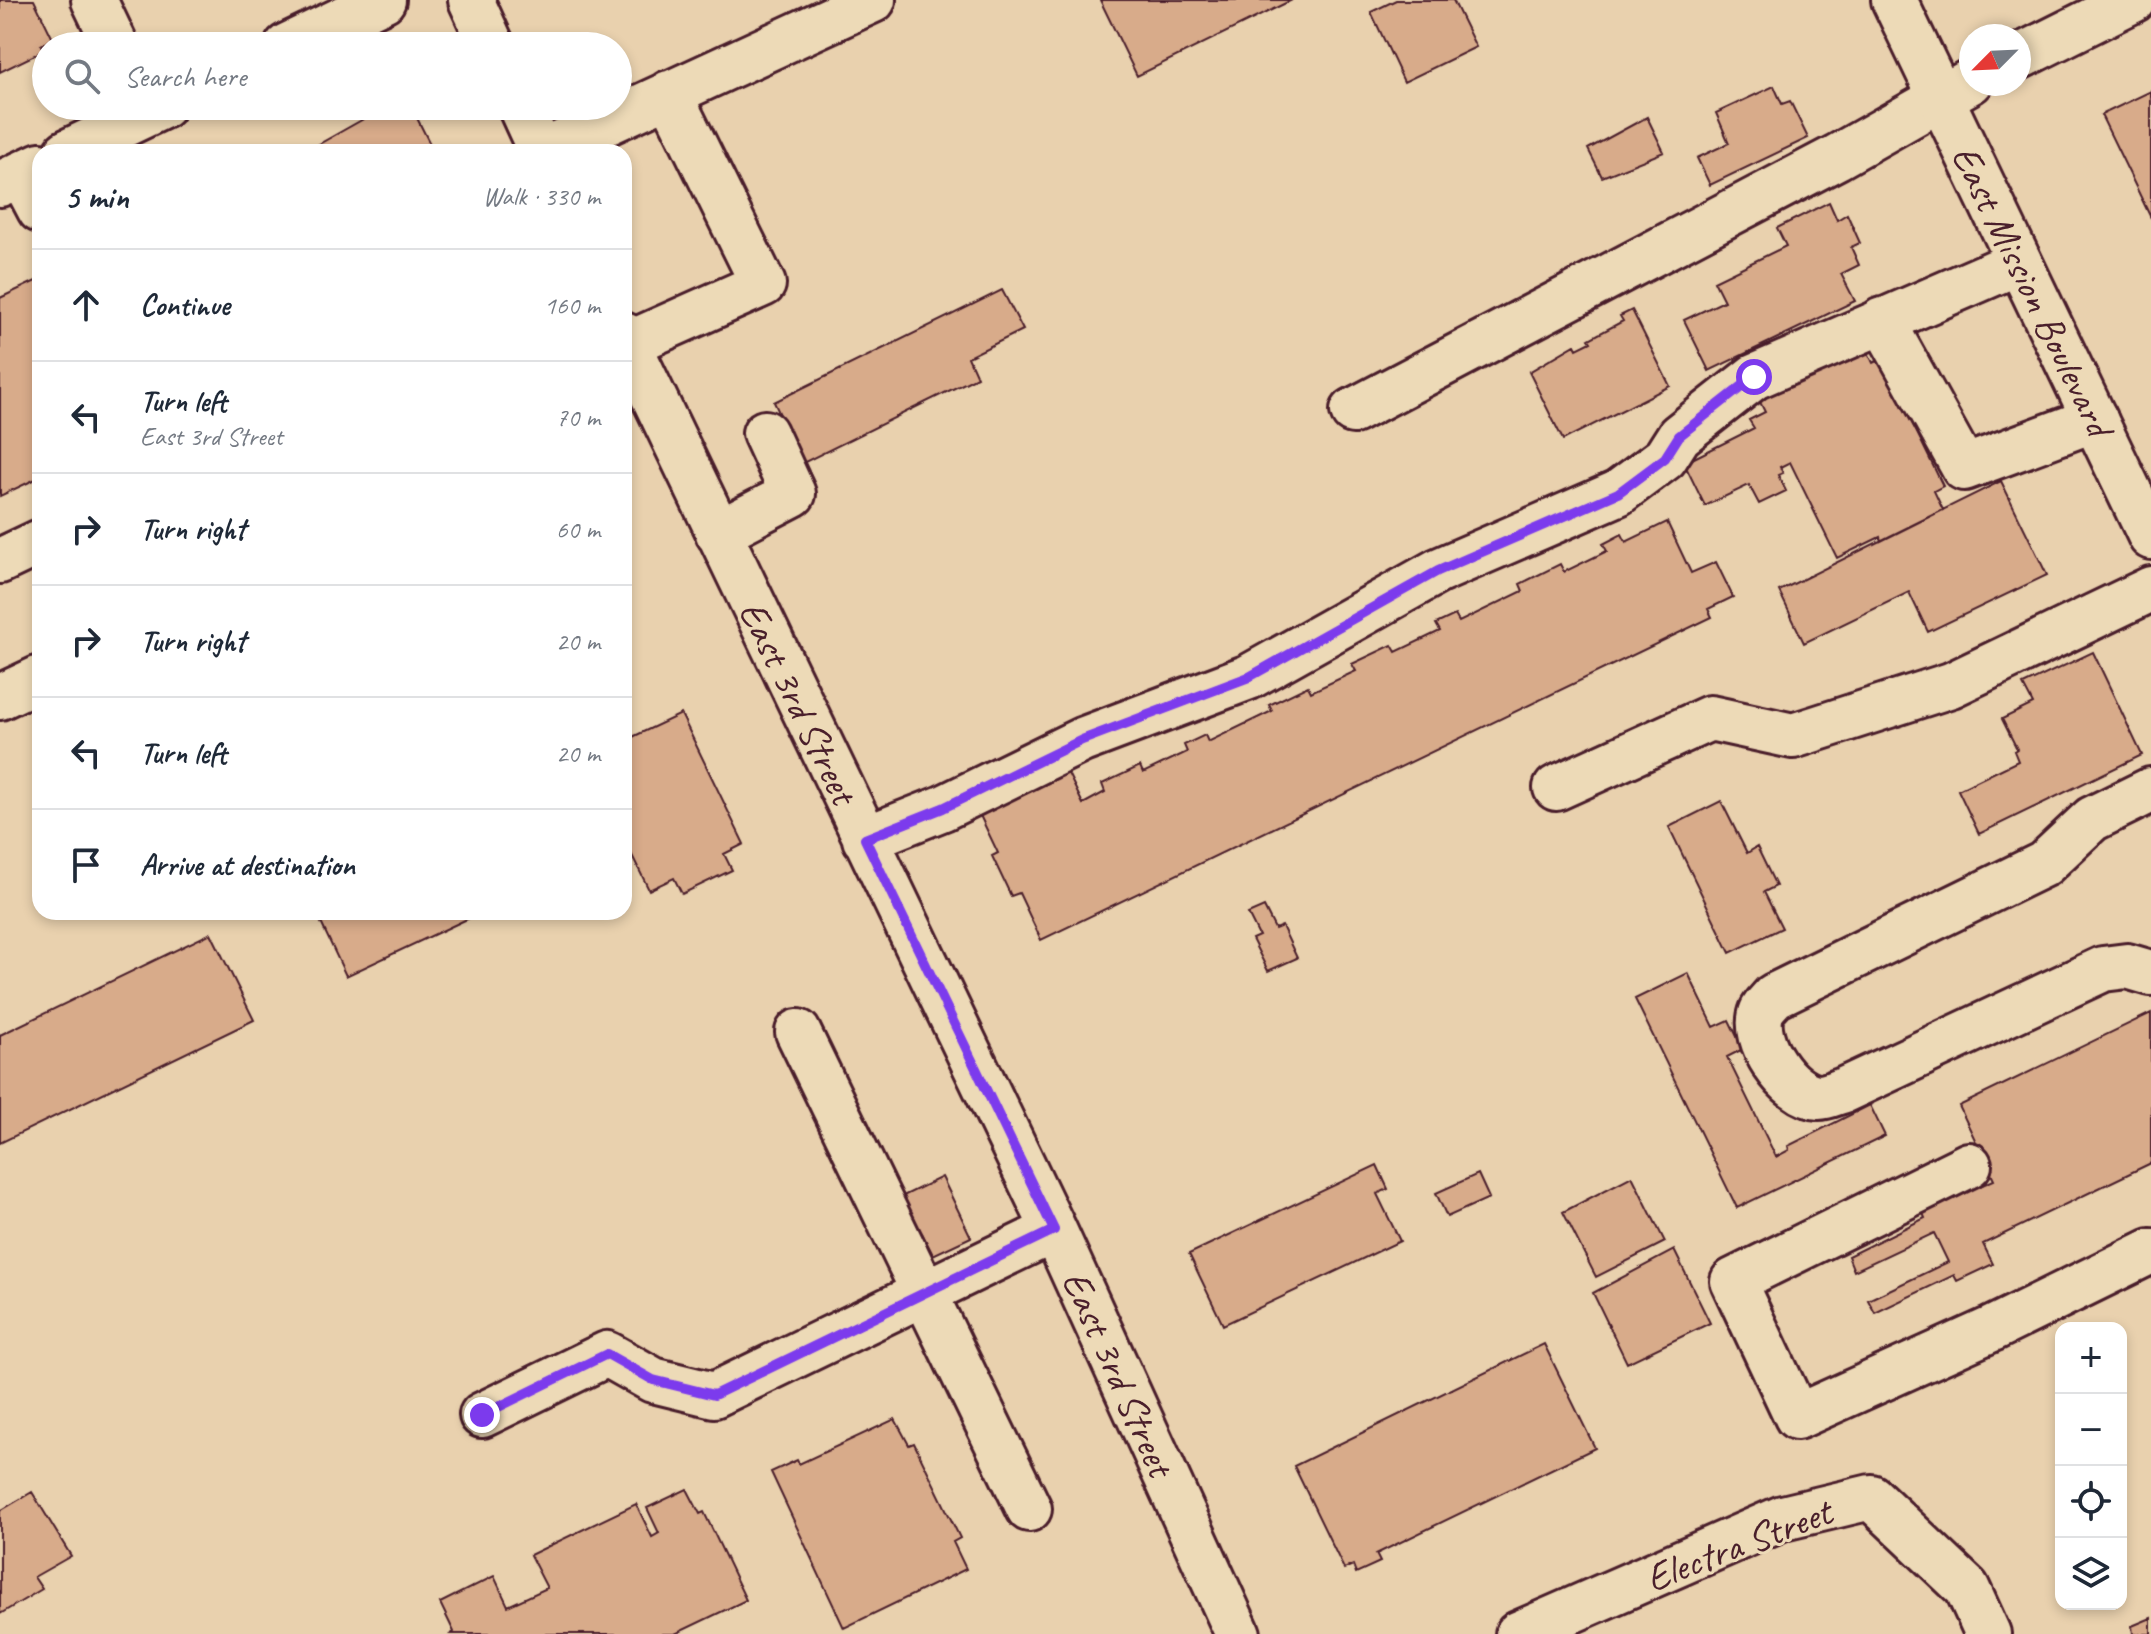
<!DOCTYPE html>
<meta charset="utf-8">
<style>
body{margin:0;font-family:Caveat,sans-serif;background:#f6f6f7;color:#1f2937}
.controls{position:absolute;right:24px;bottom:24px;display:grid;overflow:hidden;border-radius:16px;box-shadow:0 4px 12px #0003}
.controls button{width:72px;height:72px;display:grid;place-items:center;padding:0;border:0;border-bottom:2px solid #e0e1e3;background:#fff;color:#1f2937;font:40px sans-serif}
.compass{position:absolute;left:1959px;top:24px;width:72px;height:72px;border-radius:50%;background:#fff;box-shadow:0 4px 12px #0003;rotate:246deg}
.stop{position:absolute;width:24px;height:24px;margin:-18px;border:6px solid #7c3aed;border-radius:50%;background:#fff}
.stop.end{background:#7c3aed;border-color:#fff;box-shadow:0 2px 8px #0008}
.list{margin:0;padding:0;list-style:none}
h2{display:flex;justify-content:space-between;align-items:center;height:104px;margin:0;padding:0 32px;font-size:34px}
h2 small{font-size:26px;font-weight:400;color:#747a83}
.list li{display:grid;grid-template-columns:52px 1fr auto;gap:24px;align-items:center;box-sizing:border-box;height:112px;padding:0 32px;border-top:2px solid #e0e1e3}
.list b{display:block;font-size:30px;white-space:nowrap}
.list p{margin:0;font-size:26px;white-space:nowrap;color:#747a83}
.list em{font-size:26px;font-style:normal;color:#747a83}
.icon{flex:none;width:44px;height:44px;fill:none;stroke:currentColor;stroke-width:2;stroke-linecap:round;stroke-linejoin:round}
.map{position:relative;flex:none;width:2151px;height:1634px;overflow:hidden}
.search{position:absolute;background:#fff;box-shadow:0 4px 12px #0003;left:32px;top:32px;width:600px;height:88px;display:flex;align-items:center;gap:20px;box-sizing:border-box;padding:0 28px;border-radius:44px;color:#747a83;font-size:30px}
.panel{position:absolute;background:#fff;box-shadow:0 4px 12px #0003;left:32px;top:144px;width:600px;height:776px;border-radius:24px}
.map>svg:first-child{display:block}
.building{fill:#d8ab8a;stroke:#4a1f2b;stroke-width:2}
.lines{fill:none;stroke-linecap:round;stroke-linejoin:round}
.minor-casing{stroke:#4a1f2b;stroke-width:50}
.major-casing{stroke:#4a1f2b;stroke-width:50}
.minor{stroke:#eddab7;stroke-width:44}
.major{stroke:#eddab7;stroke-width:44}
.route{stroke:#7c3aed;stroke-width:10}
.labels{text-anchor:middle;stroke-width:6;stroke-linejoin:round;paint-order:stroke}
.street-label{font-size:40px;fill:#4a1f2b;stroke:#eddab7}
</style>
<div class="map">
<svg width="2151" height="1634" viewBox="0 0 2151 1634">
<rect width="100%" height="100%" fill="#e9d1ae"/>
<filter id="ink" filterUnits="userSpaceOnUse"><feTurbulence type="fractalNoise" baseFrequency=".0125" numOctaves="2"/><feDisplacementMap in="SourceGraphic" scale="16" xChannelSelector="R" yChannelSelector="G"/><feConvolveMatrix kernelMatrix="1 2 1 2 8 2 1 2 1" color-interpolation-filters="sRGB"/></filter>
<g filter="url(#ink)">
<path class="building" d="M0 0H34L53 39 41 45 43 51 0 72Z
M1100 0H1292L1137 76Z
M1396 0H1453L1476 47 1404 82 1371 12Z
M1774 86 1782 104 1790 101 1808 138 1710 185 1697 158 1729 143 1716 113Z
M2151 91V218L2101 115Z
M402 106H411L434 152H305L383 108 387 114Z
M1647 117 1664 152 1602 177 1588 149Z
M1829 202 1837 220 1847 214 1860 243 1851 247 1859 265 1841 274 1855 301 1709 371 1684 320 1724 301 1714 281 1786 246 1777 228Z
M40 279V477L0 496V298Z
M1002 290 1023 330 968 357 977 377 803 463 774 402Z
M1632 310 1670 386 1563 440 1529 372 1575 345 1577 349 1591 342 1589 339 1623 321 1620 316Z
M1865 346 1873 363 1881 359 1943 486 1934 491 1943 510 1881 541 1880 537 1837 558 1790 462 1780 467 1783 473 1778 475 1786 491 1759 504 1749 485 1705 506 1684 463 1754 428 1749 420 1765 412 1758 398Z
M2001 481 2047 575 1928 632 1909 592 1804 643 1779 591Z
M1667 522 1691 573 1716 562 1733 597 1708 609 1712 617 1041 940 1019 893 1011 896 992 856 998 853 975 805 1063 763 1083 804 1105 792 1102 784 1140 766 1143 773 1187 752 1184 745 1205 735 1208 742 1272 711 1269 705 1308 686 1311 692 1356 671 1352 664 1392 645 1396 652 1440 631 1436 624 1455 615 1459 622 1523 591 1520 584 1560 564 1564 572 1607 551 1603 544 1622 534 1626 542Z
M2093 652 2142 755 1979 834 1958 790 2018 761 2014 751 2017 749 2002 719 2033 704 2023 685Z
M681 714 744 844 724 854 732 870 682 894 674 878 649 890 624 839V741Z
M1721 801 1747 853 1757 847 1776 886 1764 892 1782 928 1730 953 1669 827Z
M1264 907 1275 929 1282 926 1297 958 1268 971 1252 939 1259 936 1248 914Z
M316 912H482L346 976Z
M211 933 254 1020 0 1143V1035Z
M1688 973 1714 1027 1729 1020 1743 1049 1727 1057 1776 1157 1789 1150 1788 1146 1870 1105 1885 1136 1737 1208 1635 999Z
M2151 1013V1163L1983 1244 1993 1264 1957 1281 1954 1275 1875 1313 1868 1300 1948 1262 1934 1233 1854 1271 1848 1256 1925 1218 1922 1211 1994 1180 1959 1106Z
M1377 1165 1388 1189 1377 1194 1400 1241 1223 1325 1189 1254Z
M1478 1174 1489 1198 1447 1217 1436 1193Z
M1632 1176 1665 1242 1596 1277 1563 1212Z
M942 1177 971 1237 933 1255 922 1233 918 1235 899 1198Z
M1674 1250 1710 1323 1627 1363 1593 1293Z
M1544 1344 1595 1448 1376 1554 1380 1562 1356 1573 1353 1565 1344 1569 1294 1466Z
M895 1419 909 1445 914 1443 960 1538 953 1542 966 1569 844 1628 771 1472 797 1460 799 1464Z
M687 1489 700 1514 704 1512 746 1600 675 1634H451L454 1632 440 1603 494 1576 508 1606 547 1588 530 1555 636 1504 652 1537 659 1533 647 1508Z
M32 1492 71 1556 34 1577 42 1589 0 1614V1511Z
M2151 1618V1634H2133L2132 1626Z"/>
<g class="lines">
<defs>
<path id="minor" d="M94 0 116 46
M471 0 492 46
M287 46 383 0
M2019 57 2133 0
M520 106 541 152
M67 152 163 106
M543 152 873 0
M21 174 40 210
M0 184 40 165
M1882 320 1964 468 2095 419
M624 335 1054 1230 1238 1634
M628 344 763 284 669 93
M1353 411 1837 157 1971 81
M718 533 793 494 765 433
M0 561 40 542
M0 697 40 678
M1556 788 1710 718 1793 736 1951 685 2151 589
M2151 790 2092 819 2044 864 1774 996C1771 1000 1764 1006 1762 1011 1750 1039 1788 1096 1819 1097 1827 1097 1837 1092 1844 1090L2103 969 2127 966 2151 973
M865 839 943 808 1082 740 1249 677 1438 571 1618 493 1665 458 1679 436 1754 377 2019 262
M798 1032 1029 1509
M1969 1165 1733 1281 1797 1417 1992 1329 2151 1251
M482 1415 607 1354 653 1380 714 1395 1054 1230
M1518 1634 1783 1518 1871 1497 1967 1588 1988 1634"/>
<path id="major" d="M1894 0 2151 537"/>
</defs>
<use href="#minor" class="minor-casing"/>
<use href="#major" class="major-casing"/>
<use href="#minor" class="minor"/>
<use href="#major" class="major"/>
</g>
</g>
<g class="lines" filter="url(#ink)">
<path class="route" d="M482 1415 607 1354 653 1380 714 1395 1054 1230 865 839 943 808 1082 740 1249 677 1438 571 1618 493 1665 458 1679 436 1754 377"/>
</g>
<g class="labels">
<g class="street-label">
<text transform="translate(2033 290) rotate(64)" y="14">East Mission Boulevard</text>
<text transform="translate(799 702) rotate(64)" y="14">East 3rd Street</text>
<text transform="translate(1119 1373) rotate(66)" y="14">East 3rd Street</text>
<text transform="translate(1738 1544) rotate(-21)" y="14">Electra Street</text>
</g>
</g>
</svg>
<div class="controls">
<button>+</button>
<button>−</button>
<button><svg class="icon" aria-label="locate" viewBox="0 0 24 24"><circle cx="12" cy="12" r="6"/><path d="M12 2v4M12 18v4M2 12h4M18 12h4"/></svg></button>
<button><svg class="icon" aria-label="layers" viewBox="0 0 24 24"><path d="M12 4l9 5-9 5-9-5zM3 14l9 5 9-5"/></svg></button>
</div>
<svg class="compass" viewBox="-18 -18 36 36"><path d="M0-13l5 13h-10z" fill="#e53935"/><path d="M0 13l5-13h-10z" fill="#747a83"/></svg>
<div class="stop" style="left:1754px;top:377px"></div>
<div class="stop end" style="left:482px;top:1415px"></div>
<div class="search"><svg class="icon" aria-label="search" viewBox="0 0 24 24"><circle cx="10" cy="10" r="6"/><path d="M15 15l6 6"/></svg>Search here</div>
<section class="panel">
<h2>5 min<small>Walk · 330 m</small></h2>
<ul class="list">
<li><svg class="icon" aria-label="ahead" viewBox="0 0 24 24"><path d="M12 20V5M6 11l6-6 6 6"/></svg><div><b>Continue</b></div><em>160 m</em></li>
<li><svg class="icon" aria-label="left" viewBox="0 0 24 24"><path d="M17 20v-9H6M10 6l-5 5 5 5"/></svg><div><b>Turn left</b><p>East 3rd Street</p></div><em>70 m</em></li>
<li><svg class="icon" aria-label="right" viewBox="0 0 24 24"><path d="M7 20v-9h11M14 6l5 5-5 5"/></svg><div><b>Turn right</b></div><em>60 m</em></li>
<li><svg class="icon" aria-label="right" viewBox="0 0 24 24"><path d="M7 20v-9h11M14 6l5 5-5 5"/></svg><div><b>Turn right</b></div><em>20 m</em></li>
<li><svg class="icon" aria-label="left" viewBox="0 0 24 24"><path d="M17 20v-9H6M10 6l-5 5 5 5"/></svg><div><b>Turn left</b></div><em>20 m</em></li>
<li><svg class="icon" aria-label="arrive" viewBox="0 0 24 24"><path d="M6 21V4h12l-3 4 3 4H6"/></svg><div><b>Arrive at destination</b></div></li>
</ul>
</section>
</div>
